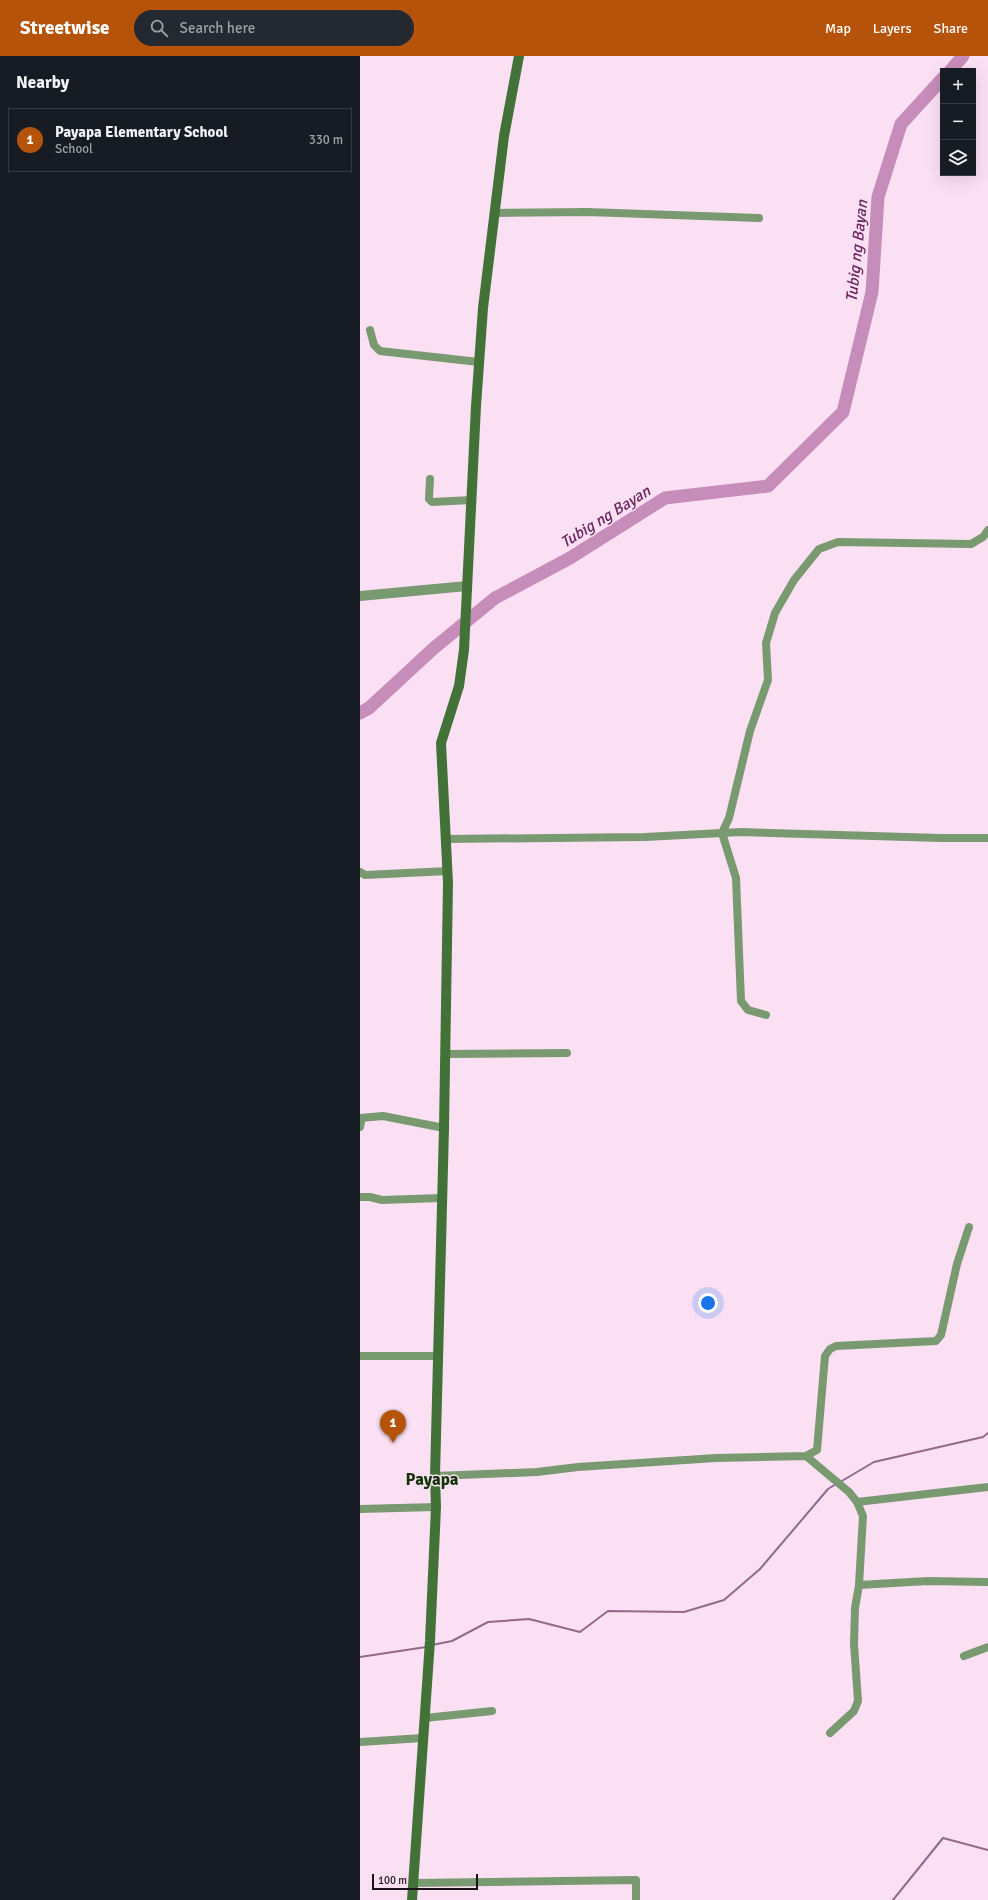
<!DOCTYPE html>
<meta charset="utf-8">
<style>
body{margin:0;font-family:Signika,sans-serif;background:#242831;color:#f1f3f6}
.controls{position:absolute;right:12px;top:12px;display:grid;overflow:hidden;border-radius:0px;box-shadow:0 4px 16px #0002}
.controls button{width:36px;height:36px;display:grid;place-items:center;padding:0;border:0;border-bottom:1px solid #363941;background:#171b24;color:#f1f3f6;font:20px sans-serif}
.scale{position:absolute;left:12px;bottom:10px;width:106px;box-sizing:border-box;padding-left:4px;border:2px solid #1c131a;border-top:0;font-size:11px;line-height:14px;white-space:nowrap;color:#1c131a;-webkit-text-stroke:3px #fbe0f4;paint-order:stroke}
.you{position:absolute;left:348px;top:1247px;width:14px;height:14px;margin:-10px;border:3px solid #fff;border-radius:50%;background:#1a73e8;box-shadow:0 0 0 6px #1a73e833}
.badge{display:grid;place-items:center;width:26px;height:26px;border-radius:50%;background:#b45309;color:#fff;font-size:13px;font-weight:700}
.pin{position:absolute;translate:-50% -33px;filter:drop-shadow(0 1px 2px #0008)}
.pin::after{content:'';position:absolute;top:21px;width:14px;height:12px;background:inherit;clip-path:polygon(0 0,100% 0,50% 100%)}
.list{margin:0;padding:0;list-style:none}
h2{display:flex;justify-content:space-between;align-items:center;height:52px;margin:0;padding:0 16px;font-size:17px}
h2 small{font-size:13px;font-weight:400;color:#9ea1a6}
.list li{display:grid;grid-template-columns:26px 1fr auto;gap:12px;align-items:center;box-sizing:border-box;height:64px;margin:0 8px 8px;padding:0 8px;border:1px solid #363941;border-radius:0px}
.list b{display:block;font-size:15px;white-space:nowrap}
.list p{margin:0;font-size:13px;white-space:nowrap;color:#9ea1a6}
.list em{font-size:13px;font-style:normal;color:#9ea1a6}
.icon{flex:none;width:22px;height:22px;fill:none;stroke:currentColor;stroke-width:2;stroke-linecap:round;stroke-linejoin:round}
.map{position:relative;flex:none;width:628px;height:1844px;overflow:hidden}
header{display:flex;align-items:center;gap:24px;box-sizing:border-box;height:56px;padding:0 20px;background:#b45309;color:#fff}
header strong{font-size:19px}
nav{display:flex;gap:22px;margin-inline-start:auto;font-size:14px}
.search{width:280px;height:36px;background:#242831;display:flex;align-items:center;gap:10px;box-sizing:border-box;padding:0 14px;border-radius:22px;color:#9ea1a6;font-size:15px}
main{display:flex}
aside{flex:1;background:#171b24}
.map>svg:first-child{display:block}
.lines{fill:none;stroke-linecap:round;stroke-linejoin:round}
.stream{stroke:#94688a;stroke-width:2}
.river{stroke:#c78dba;stroke-width:13}
.minor{stroke:#799971;stroke-width:8}
.tertiary{stroke:#799971;stroke-width:10}
.secondary{stroke:#427237;stroke-width:10}
.labels{text-anchor:middle;stroke-width:3;stroke-linejoin:round;paint-order:stroke}
.water-label{font-size:16px;font-style:italic;fill:#6a255e;stroke:#fbe0f4}
.quarter-label{font-size:17px;font-weight:bold;fill:#123409;stroke:#fbe0f4}
</style>
<header>
<strong>Streetwise</strong>
<div class="search"><svg class="icon" aria-label="search" viewBox="0 0 24 24"><circle cx="10" cy="10" r="6"/><path d="M15 15l6 6"/></svg>Search here</div>
<nav><a>Map</a><a>Layers</a><a>Share</a></nav>
</header>
<main>
<aside>
<h2>Nearby<small></small></h2>
<ul class="list">
<li><span class="badge">1</span><div><b>Payapa Elementary School</b><p>School</p></div><em>330 m</em></li>
</ul>
</aside>
<div class="map">
<svg width="628" height="1844" viewBox="0 0 628 1844">
<rect width="100%" height="100%" fill="#fbe0f4"/>
<g class="lines">
<path class="stream" d="M480 1426 514 1406 623 1381 628 1377
M72 1589 92 1585 128 1566 169 1563 220 1576 248 1555 324 1556 364 1544 400 1513 468 1433 476 1428
M0 1601 66 1591
M533 1844 583 1782 628 1794"/>
<path class="river" d="M590 15 603 0
M0 657 9 652 74 592 135 542 210 502 305 442 408 430 483 356 512 236 518 141 541 68 583 22"/>
<path class="minor" d="M134 157 227 156 399 162
M10 274 14 289 20 295 119 306
M70 423 69 443 72 446 112 444
M86 783 285 781 381 776 581 782H628
M0 816 5 819 88 815
M406 959 388 954 381 945 376 822 362 777 369 762 390 675 408 624 406 587 415 557 434 524 459 493 478 486 611 488 623 481 628 474
M86 998 207 997
M0 1062 23 1060 84 1072
M0 1071 2 1062
M0 1141H10L22 1144 81 1142
M0 1300H78
M446 1400 489 1436 497 1446 503 1460 499 1529 495 1552 494 1588 498 1645 494 1655 470 1677
M75 1420 177 1416 218 1411 356 1402 446 1400 457 1394 465 1300 470 1293 476 1290 576 1285 581 1279 597 1208 609 1171
M497 1446 628 1431
M0 1453 76 1451
M499 1529 568 1525 628 1526
M604 1600 628 1591
M65 1662 132 1655
M0 1686 63 1682
M53 1827 276 1824V1844"/>
<path class="tertiary" d="M0 540 107 530"/>
<path class="secondary" d="M52 1844 70 1585 76 1451 75 1420 84 1072 88 827 81 687 99 630 104 594 116 350 123 252 144 80 159 0"/>
</g>
<g class="labels">
<g class="water-label">
<text transform="translate(496 195) rotate(-84)" y="6">Tubig ng Bayan</text>
<text transform="translate(245 460) rotate(-32)" y="6">Tubig ng Bayan</text>
</g>
<g class="quarter-label">
<text x="72" y="1429">Payapa</text>
</g>
</g>
</svg>
<div class="controls">
<button>+</button>
<button>−</button>
<button><svg class="icon" aria-label="layers" viewBox="0 0 24 24"><path d="M12 4l9 5-9 5-9-5zM3 14l9 5 9-5"/></svg></button>
</div>
<div class="scale">100 m</div>
<div class="you"></div>
<div class="pin badge" style="left:33px;top:1387px">1</div>
</div>
</main>
